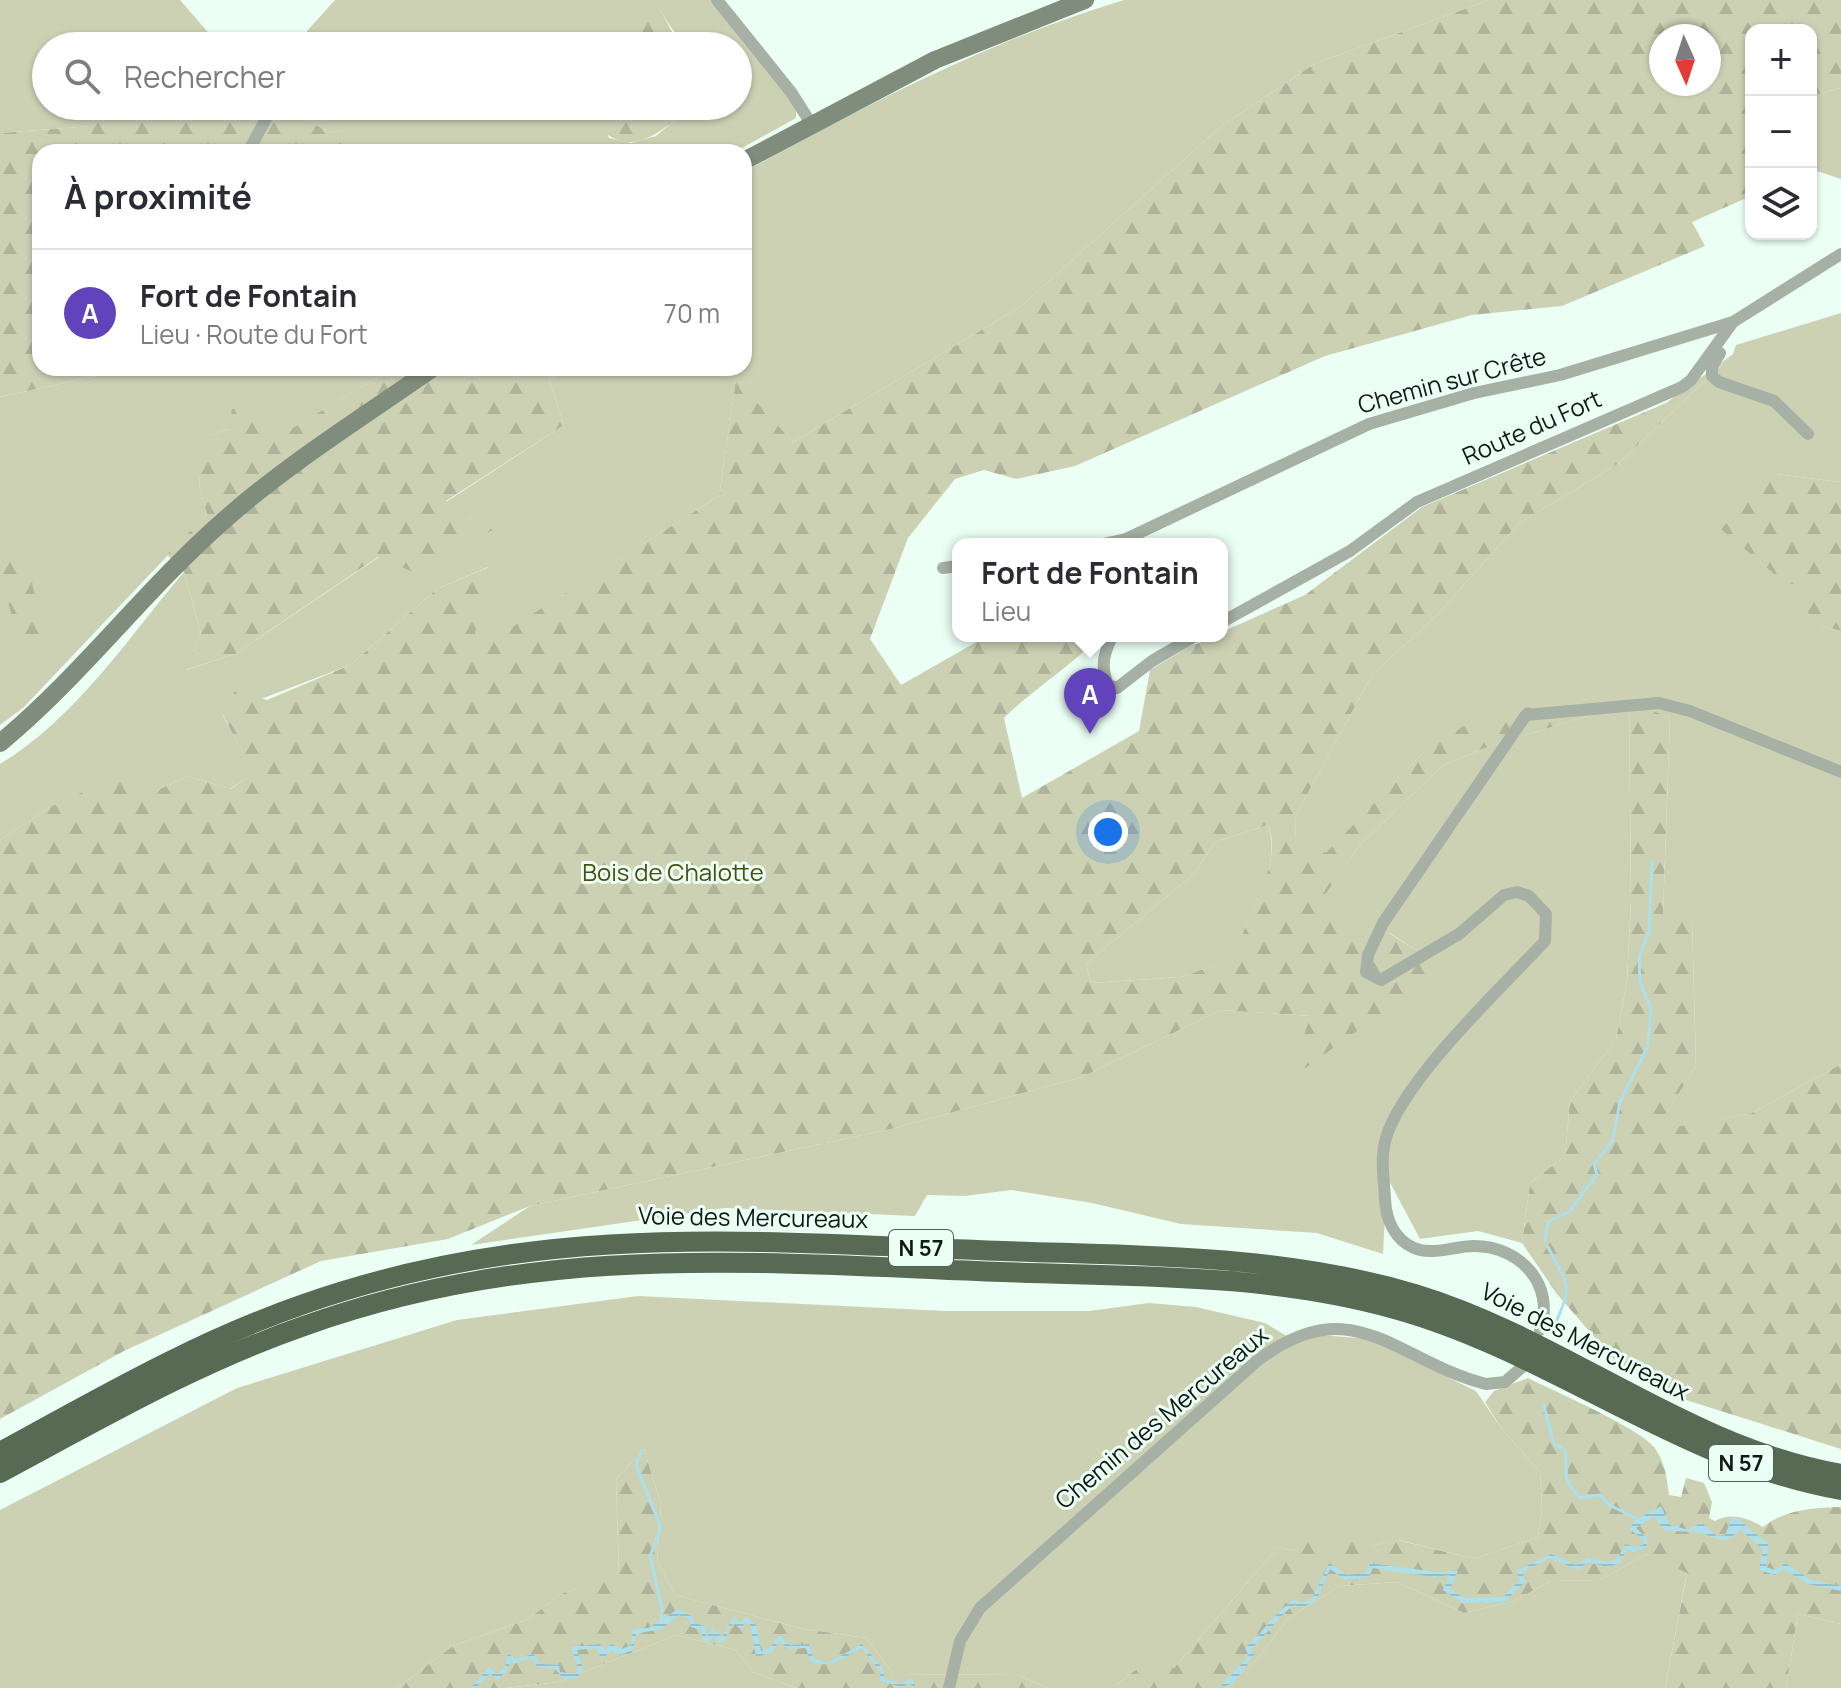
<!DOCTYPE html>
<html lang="fr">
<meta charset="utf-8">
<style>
body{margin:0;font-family:Manrope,sans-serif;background:#f7f7f7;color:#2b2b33}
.controls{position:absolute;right:24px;top:24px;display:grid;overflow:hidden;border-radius:16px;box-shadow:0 2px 6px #0004}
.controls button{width:72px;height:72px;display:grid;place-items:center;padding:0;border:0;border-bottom:2px solid #e1e1e2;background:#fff;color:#2b2b33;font:40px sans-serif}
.compass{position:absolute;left:1649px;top:24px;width:72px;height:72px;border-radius:50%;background:#fff;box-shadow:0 2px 6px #0004;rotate:177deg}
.you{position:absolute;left:1108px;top:832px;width:28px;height:28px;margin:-20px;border:6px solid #fff;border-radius:50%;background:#1a73e8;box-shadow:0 0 0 12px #1a73e833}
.badge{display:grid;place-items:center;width:52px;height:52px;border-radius:50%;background:#6143bb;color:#fff;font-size:26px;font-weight:700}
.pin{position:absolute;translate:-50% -66px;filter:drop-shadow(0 2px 4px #0008)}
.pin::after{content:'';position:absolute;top:42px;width:28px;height:24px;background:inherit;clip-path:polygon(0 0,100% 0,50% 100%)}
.popup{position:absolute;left:952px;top:538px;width:276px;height:104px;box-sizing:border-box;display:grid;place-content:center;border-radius:16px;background:#fff;filter:drop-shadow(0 2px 6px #0005);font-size:26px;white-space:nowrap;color:#7c7c81}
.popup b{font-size:30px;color:#2b2b33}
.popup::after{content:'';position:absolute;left:50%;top:100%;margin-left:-16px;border:16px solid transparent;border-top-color:#fff}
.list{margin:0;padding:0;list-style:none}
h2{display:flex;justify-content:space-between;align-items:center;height:104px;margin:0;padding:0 32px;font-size:34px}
h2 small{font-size:26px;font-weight:400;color:#7c7c81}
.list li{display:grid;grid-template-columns:52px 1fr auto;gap:24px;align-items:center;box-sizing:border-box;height:128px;padding:0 32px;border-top:2px solid #e1e1e2}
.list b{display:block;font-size:30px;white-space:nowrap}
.list p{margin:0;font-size:26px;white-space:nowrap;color:#7c7c81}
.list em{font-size:26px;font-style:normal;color:#7c7c81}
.icon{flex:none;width:44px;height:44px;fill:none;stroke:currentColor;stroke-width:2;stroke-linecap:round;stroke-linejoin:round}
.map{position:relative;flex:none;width:1841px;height:1688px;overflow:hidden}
.search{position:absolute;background:#fff;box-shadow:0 2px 6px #0004;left:32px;top:32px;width:720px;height:88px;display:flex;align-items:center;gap:20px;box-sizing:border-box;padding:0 28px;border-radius:44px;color:#7c7c81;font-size:30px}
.panel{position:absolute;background:#fff;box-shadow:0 2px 6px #0004;left:32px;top:144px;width:720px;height:232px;border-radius:24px}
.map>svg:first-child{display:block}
.grass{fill:#ccd1b4}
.forest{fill:url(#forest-firs);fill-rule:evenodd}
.water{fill:url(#water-rules)}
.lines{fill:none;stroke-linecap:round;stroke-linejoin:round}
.stream{stroke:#ace0ec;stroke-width:3}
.minor{stroke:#a7b0a5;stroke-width:12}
.secondary{stroke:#808d7d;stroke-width:18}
.trunk{stroke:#586954;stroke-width:20}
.labels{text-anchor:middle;stroke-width:6;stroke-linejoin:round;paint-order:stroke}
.shield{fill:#ebfff5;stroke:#505f58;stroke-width:2}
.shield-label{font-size:22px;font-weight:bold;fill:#0e1a15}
.street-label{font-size:24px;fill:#0e1a15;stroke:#ebfff5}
.park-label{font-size:24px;fill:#4a4f0d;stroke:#ebfff5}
</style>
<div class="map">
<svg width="1841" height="1688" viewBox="0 0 1841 1688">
<defs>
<pattern id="forest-firs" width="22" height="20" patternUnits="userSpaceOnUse" patternTransform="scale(2)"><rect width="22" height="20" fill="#ccd1b4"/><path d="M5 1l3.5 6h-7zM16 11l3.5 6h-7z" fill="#aeb39a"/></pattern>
<pattern id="water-rules" width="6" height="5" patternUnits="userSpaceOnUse" patternTransform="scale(2)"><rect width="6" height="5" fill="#ace0ec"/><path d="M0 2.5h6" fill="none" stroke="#93c0ca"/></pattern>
</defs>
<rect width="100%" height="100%" fill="#ebfff5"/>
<path class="grass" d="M0 0H180L220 46H139L124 36 113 46H46V106H77L93 126 0 133Z
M335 0H712L796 107V118L735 152H351L353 128 332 133 302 119 297 106H596L609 138 631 143 656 136 691 106H738V46C694 46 682 51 660 9L627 32 620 46H303L307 31Z
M1124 0H1489L1314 64 1219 128 1020 307 793 442 736 381 719 496 470 654 488 567 437 589 350 665 222 714 254 773 230 789 187 776 156 791 50 807 0 840V764C75 719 128 638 184 572L201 633 186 670 235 654 379 557 492 531 446 502 564 425 549 380 565 368H744V172C868 104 988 41 1124 0Z
M1841 88V179L1811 169V96Z
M1841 313V482L1777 474 1817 585 1822 626 1841 631V1064L1752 1113 1654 1132 1696 1066 1692 919 1663 915 1670 717 1629 704 1631 901 1627 981 1616 1039 1570 1101 1565 1156 1530 1183 1522 1243 1478 1231 1420 1239 1387 1177 1383 1254 1317 1233 1181 1224 1092 1203 1011 1190 965 1196 927 1195 915 1216 725 1208 471 1245 530 1206 891 1129 1082 1077 1221 1010 1312 1016 1287 1081 1444 968 1390 933 1346 941 1316 906 1359 846 1442 766 1485 748 1625 704 1422 754 1326 854 1296 839 1295 817 1372 675 1437 615 1519 523 1618 464 1733 354 1736 345Z
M117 368H393L265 445 257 419 198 440 200 490 207 514 23 708 0 725V397L105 374Z
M1268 825C1283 869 1246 918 1233 959L1181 977 1091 983 1086 964 1194 874 1215 842Z
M638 1296 946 1311H1089L1149 1303 1196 1307 1265 1323 1295 1341 1321 1335 1369 1339 1476 1391 1501 1428 1540 1472 1542 1509 1538 1537 1474 1559 1399 1540 1372 1546 1294 1551 1278 1547 1174 1668H1138L1112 1688H1047L1018 1675 893 1674 867 1638 804 1629 675 1595 657 1561 661 1504 644 1449 616 1479 619 1575 561 1594 528 1619 453 1646 397 1688H0V1510L237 1388 457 1320Z
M1646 1554 1687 1572 1665 1688H1226L1256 1660 1289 1618 1339 1586 1397 1582 1464 1613 1514 1601 1551 1581 1601 1580Z
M1798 1614 1841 1624V1688H1786Z
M676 1635 736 1650 753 1672 796 1688H505L559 1682Z"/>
<path class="forest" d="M1489 0H1841V88L1811 96V30H1751V196L1692 222 1705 246 1562 306 1472 315 1325 356 1075 466 1016 479 984 470 955 479 908 538 870 639 901 685 987 636H1099C1070 668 1034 688 1004 718L1022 798 1139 731 1150 670 1192 645 1222 636V632L1305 595 1422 507 1666 403 1733 354 1618 464 1519 523 1437 615 1372 675 1295 817 1296 838 1326 853 1422 754 1475 718 1521 708 1629 703 1670 717 1663 914 1692 918 1696 1066 1655 1131 1752 1113 1841 1064V1449L1683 1399 1615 1361 1557 1294 1522 1243 1530 1183 1565 1156 1570 1101 1616 1039 1627 981 1631 901 1629 703 1485 748 1442 766 1359 846 1317 906 1346 940 1389 933 1445 968 1286 1082 1311 1016 1221 1010 1082 1077 891 1129 530 1206 448 1239 321 1261 124 1351 0 1419V840L50 807 120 775 156 791 187 776 231 789 253 773 222 713 236 689 267 700 350 665 437 589 489 567 471 653 719 496 736 380 793 442 1020 307 1219 128 1314 64ZM1661 36H1709V84H1661ZM1268 825C1284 863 1245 922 1232 959L1181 977 1091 983 1086 964 1194 874 1215 842Z
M644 7 660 9 673 34 690 46H620L627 32V18Z
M77 106H297L303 119 332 133 354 127 351 152H40V368H117L105 374 0 397V133L92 126Z
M596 106H691C662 131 632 161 597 126Z
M393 368 407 372 413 368H565L549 380 564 425 446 501 493 530 413 572 378 557 235 654 185 670 201 633 184 572 167 555 207 514 200 490 197 440 229 429 232 409 245 406 257 418 266 444Z
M1777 474 1841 482V631L1822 626 1804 609 1816 585 1786 584 1721 529Z
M0 555H40L46 562 32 584 46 635 35 644 14 625 6 593H0Z
M1528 1378C1554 1391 1639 1428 1654 1447 1665 1461 1667 1479 1669 1495L1681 1497 1686 1478 1704 1483 1712 1502 1709 1518 1715 1521C1731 1512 1748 1518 1763 1527 1786 1509 1813 1508 1841 1507V1624L1798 1614 1786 1688H1665L1687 1573 1646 1554 1601 1580 1551 1581 1514 1601 1464 1613 1397 1582 1339 1586 1289 1618 1256 1660 1226 1688H1112L1138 1668H1174L1278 1547 1294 1551 1317 1534 1372 1546 1398 1540 1474 1559 1538 1537 1542 1509 1540 1472 1501 1428 1485 1402 1494 1391Z
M644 1449 661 1504 657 1561 675 1595 804 1629 867 1638 893 1674 1018 1675 1047 1688H796L753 1672 736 1650 676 1635 559 1682 505 1688H397L453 1646 528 1619 561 1594 619 1574 616 1479Z"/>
<path class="water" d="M1661 1506 1670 1525 1689 1530 1701 1522 1718 1537 1725 1535 1732 1518H1737L1768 1544 1766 1567 1775 1570 1785 1563 1811 1580 1841 1586V1591L1808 1584 1784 1569 1775 1575 1759 1570 1763 1549 1741 1530 1728 1539 1718 1540 1703 1533 1664 1530 1654 1516 1636 1528 1648 1539 1646 1548 1633 1552 1627 1549 1620 1563 1608 1567 1588 1562 1578 1570 1550 1558 1522 1572 1526 1581 1504 1602 1462 1603 1443 1590 1450 1575 1434 1577 1373 1568 1369 1577 1346 1580 1330 1569 1317 1599 1304 1607 1294 1605C1277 1618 1267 1634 1251 1649L1254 1655 1234 1683 1219 1688 1249 1656 1245 1648C1263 1632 1274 1614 1293 1600L1304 1603 1313 1597 1329 1563 1347 1575 1366 1573 1370 1563 1436 1572 1458 1571 1450 1589 1464 1598 1503 1597 1520 1580 1516 1571 1551 1554 1576 1565 1587 1558 1608 1562 1618 1558 1625 1544 1634 1547 1643 1545 1644 1541 1630 1529 1634 1521Z
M678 1609 693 1617 694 1623 705 1626 707 1638 712 1627 722 1637 734 1616 739 1623 747 1617 756 1625 761 1651 770 1648 779 1635 790 1645 809 1644 813 1658 827 1663 862 1644 884 1670V1679L902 1684 912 1677 916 1688 909 1683 902 1687 880 1681V1671L862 1648C841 1658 833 1670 810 1661L806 1648 789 1649 779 1641 772 1652 756 1657 750 1624 745 1623 740 1629 734 1623 728 1629 725 1642 716 1641 714 1635 710 1642 703 1641 701 1630 691 1627 689 1619 679 1615 661 1629 636 1634 633 1650 620 1655 611 1650 606 1656H600L596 1648 577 1650 583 1669 577 1678 564 1679 555 1669 538 1667 530 1658 514 1664 511 1660 507 1671 497 1680 490 1673 476 1688H471L489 1667 497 1674 505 1668 508 1653 515 1659 533 1654 541 1664 559 1665 560 1672 575 1674 578 1668 571 1647 600 1644 605 1651 611 1644 622 1649 631 1645 633 1629 648 1628Z"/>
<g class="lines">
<path class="stream" d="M1545 1241 1548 1222 1570 1211 1597 1174 1594 1164 1613 1140 1620 1101 1648 1046 1651 1008 1640 983 1639 957 1649 932 1652 862
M1548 1247C1566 1283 1574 1283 1556 1322
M1544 1405 1553 1442 1565 1451C1569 1481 1560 1474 1580 1498L1600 1495 1609 1505 1640 1520
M642 1450 636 1465 661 1528 650 1556 662 1609 661 1622"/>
<path class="minor" d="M717 0 791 92 812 125
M305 46 309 39
M248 152 273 106
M1720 353 1712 366V376L1719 382 1774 401 1808 434
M1103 544 1126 539 1369 424 1474 393 1560 375 1733 322
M943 568 958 566
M1222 622 1350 551 1417 502 1682 387 1691 380 1733 322 1841 254
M1111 639C1103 656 1101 667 1108 685L1117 688 1152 661 1195 636
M1540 1330C1556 1285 1520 1246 1474 1246 1454 1246 1433 1256 1414 1248 1394 1239 1386 1219 1385 1199 1384 1179 1380 1158 1386 1138 1403 1080 1502 987 1545 941L1546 914 1529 896 1517 892 1504 895 1459 934 1381 980 1366 972 1368 955 1383 923 1526 715 1659 703 1690 711 1841 772
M949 1688 960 1641 980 1608 1257 1361C1353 1287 1395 1361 1486 1384L1505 1382 1521 1368"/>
<path class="secondary" d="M744 161 935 60 1085 0
M0 743C80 677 143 592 221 523 284 466 363 417 433 368"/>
<path class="trunk" d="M0 1452C99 1398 197 1341 304 1304 542 1220 757 1242 1003 1251 1141 1256 1281 1254 1415 1294 1564 1339 1686 1447 1841 1474
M0 1473C99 1420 197 1363 304 1326 541 1241 757 1263 1002 1272 1133 1277 1267 1273 1395 1309 1551 1352 1680 1462 1841 1490"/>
</g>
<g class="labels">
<g class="shield">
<rect x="889" y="1230" width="64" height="36" rx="6"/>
<rect x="1709" y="1445" width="64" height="36" rx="6"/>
</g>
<g class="shield-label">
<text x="921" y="1256">N 57</text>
<text x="1741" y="1471">N 57</text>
</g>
<g class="street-label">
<text transform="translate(1452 381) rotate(-15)" y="8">Chemin sur Crête</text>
<text transform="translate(1532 428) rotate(-24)" y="8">Route du Fort</text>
<text transform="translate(753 1218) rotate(1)" y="8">Voie des Mercureaux</text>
<text transform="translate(1585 1342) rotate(27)" y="8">Voie des Mercureaux</text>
<text transform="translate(1162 1418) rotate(-40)" y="8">Chemin des Mercureaux</text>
</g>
<g class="park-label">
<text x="673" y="881">Bois de Chalotte</text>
</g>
</g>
</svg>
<div class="controls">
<button>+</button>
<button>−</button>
<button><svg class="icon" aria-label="layers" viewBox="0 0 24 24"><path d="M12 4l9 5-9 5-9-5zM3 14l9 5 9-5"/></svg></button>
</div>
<svg class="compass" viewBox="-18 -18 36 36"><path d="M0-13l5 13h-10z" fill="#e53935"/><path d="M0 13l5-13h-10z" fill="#7c7c81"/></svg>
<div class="you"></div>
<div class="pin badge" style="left:1090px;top:734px">A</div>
<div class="popup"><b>Fort de Fontain</b>Lieu</div>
<div class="search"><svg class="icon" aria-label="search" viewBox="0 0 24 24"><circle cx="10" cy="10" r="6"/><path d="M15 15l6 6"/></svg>Rechercher</div>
<section class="panel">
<h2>À proximité<small></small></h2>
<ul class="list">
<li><span class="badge">A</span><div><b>Fort de Fontain</b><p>Lieu · Route du Fort</p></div><em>70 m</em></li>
</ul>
</section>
</div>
